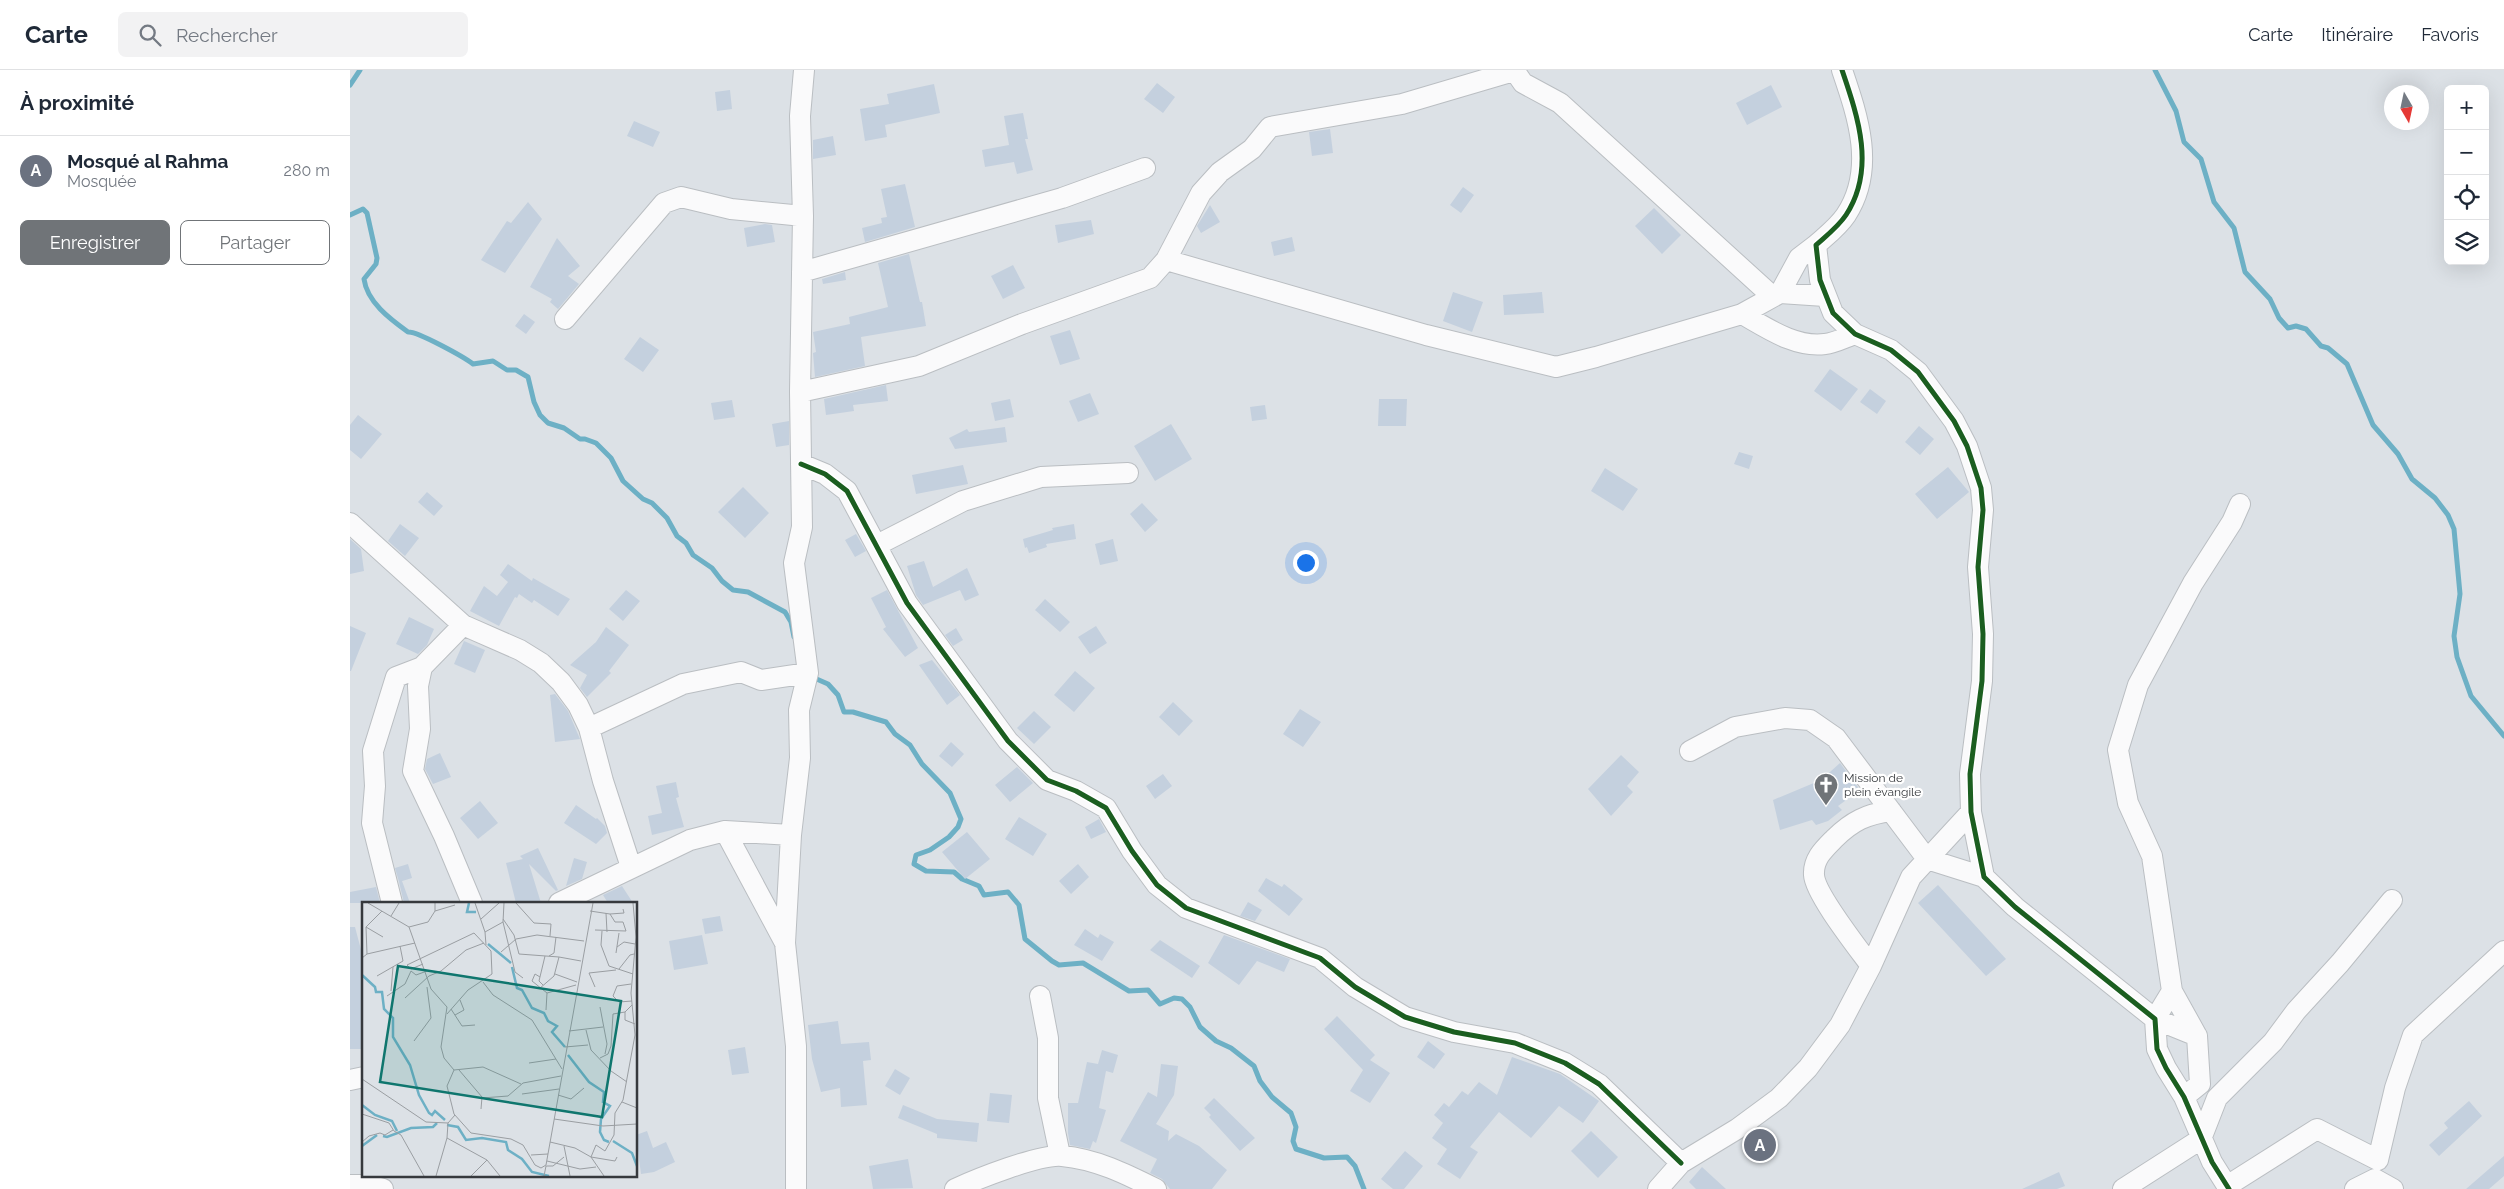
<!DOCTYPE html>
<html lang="fr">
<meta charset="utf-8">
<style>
body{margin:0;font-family:Raleway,sans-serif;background:#f2f2f3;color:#1f2937}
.controls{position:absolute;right:15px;top:15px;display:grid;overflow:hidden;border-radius:8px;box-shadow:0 5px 20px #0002}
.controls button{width:45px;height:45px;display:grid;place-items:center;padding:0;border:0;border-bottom:1px solid #e0e1e3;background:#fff;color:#1f2937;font:25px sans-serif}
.compass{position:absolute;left:2034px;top:15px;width:45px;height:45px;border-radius:50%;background:#fff;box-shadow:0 5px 20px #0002;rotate:171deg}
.you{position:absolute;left:955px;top:492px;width:18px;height:18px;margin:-12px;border:4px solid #fff;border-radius:50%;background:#1a73e8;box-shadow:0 0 0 8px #1a73e833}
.badge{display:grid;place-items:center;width:32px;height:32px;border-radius:50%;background:#707478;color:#fff;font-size:16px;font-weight:700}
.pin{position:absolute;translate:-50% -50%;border:2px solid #fff;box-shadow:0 1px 5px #0006}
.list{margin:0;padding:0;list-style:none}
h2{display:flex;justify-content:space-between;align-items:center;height:65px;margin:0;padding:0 20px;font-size:21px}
h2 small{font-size:16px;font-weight:400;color:#747a83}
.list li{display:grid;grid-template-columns:32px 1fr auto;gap:15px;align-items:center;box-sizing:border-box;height:70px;padding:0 20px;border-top:1px solid #e0e1e3}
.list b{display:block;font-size:19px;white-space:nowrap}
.list p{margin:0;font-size:16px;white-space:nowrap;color:#747a83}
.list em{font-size:16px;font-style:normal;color:#747a83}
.actions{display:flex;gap:10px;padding:15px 20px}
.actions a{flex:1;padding:11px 0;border:1px solid #707478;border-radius:8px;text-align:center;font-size:18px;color:#707478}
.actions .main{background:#707478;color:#fff}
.icon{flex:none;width:28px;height:28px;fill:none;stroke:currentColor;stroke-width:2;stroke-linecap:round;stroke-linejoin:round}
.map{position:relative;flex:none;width:2154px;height:1119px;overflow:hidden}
header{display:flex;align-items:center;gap:30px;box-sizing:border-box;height:70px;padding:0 25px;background:#fff;border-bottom:1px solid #e0e1e3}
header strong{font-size:24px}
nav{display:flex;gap:28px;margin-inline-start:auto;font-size:18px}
.search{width:350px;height:45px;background:#f2f2f3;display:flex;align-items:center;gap:12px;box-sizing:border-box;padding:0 18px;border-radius:8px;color:#747a83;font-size:19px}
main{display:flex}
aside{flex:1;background:#fff}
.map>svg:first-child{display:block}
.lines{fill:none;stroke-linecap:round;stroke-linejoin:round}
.stream{stroke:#6db0c5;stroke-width:5}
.building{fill:#c4d0de}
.street-casing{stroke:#babec2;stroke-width:22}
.street{stroke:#fafafb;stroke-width:20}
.cycleway-casing{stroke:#fff;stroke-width:8}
.cycleway{stroke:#1b5e20;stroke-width:5}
.labels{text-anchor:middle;stroke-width:4.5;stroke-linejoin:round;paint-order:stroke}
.poi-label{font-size:12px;fill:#36393d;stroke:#fff;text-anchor:start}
.inset-river{fill:none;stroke:#6db0c5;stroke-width:2.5}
.inset-road{fill:none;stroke:#9a9ea2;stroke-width:1}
.view{fill:#0f766e;fill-opacity:0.15;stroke:#0f766e;stroke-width:2.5}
.inset-edge{fill:none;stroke:#36393d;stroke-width:2.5}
</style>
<header>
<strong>Carte</strong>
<div class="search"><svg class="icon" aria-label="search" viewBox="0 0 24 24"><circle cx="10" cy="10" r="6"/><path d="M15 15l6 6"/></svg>Rechercher</div>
<nav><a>Carte</a><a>Itinéraire</a><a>Favoris</a></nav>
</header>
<main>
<aside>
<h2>À proximité<small></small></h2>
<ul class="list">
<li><span class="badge" style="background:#6b7280">A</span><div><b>Mosqué al Rahma</b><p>Mosquée</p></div><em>280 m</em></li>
</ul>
<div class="actions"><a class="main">Enregistrer</a><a>Partager</a></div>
</aside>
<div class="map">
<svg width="2154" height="1119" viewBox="0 0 2154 1119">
<rect width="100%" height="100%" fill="#dce1e6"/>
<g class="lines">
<path class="stream" d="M1805 0 1826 41 1834 72 1851 89 1864 132 1884 158 1895 202 1920 229 1929 248 1938 258 1946 256 1956 259 1971 276 1978 278 1997 294 2023 355 2048 384 2062 409 2085 428 2098 445 2104 459 2110 524 2104 566 2107 587 2121 626 2154 666
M0 15 10 0
M0 145 13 139 17 143 27 188 26 194 14 209C17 232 40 249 58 262 67 261 114 287 123 294L143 291 157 300H166L178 307 184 332 190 345 198 353 214 358 230 369H235L246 373 261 388 273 411 293 429 302 433 317 448 327 466 336 473 343 485 362 498 372 511 383 520 398 522 435 542 441 552 444 567
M462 607 478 614 488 625 494 642H503L536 652 545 664 560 675 572 694 600 723 611 749 608 757 599 767 580 780 566 785 564 794 576 801 604 802 612 809 629 816 634 825 658 822 669 835 675 869 702 891 709 895 733 893 779 921 798 920 810 934 824 928 832 929 840 937 850 957 866 971 881 978 904 996 910 1011 922 1027 941 1043 946 1057 943 1071 946 1079 974 1088 997 1087 1005 1096 1014 1119"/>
</g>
<path class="building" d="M807 13 825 27 813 43 794 29Z
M584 14 590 43 535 55 537 67 515 71 510 39 539 34 537 24Z
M1421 15 1432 37 1397 55 1386 33Z
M380 20 382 39 367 41 365 22Z
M673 43 678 69H675L683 100 667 104 664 92 635 97 632 80 659 75 654 46Z
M284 51 310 62 303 77 277 66Z
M980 59 983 83 962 86 959 62Z
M483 66 486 85 463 89V70Z
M555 114 565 157 515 172 512 158 532 153 531 148 537 147 531 119Z
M1113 117 1124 125 1111 143 1100 135Z
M178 132 192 149 155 203 131 190 157 151 161 153Z
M860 135 870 152 851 163 847 156Z
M1304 138 1331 165 1312 184 1285 156Z
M741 150 744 164 708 173 705 155Z
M415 154 422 155 425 172 397 177 394 158Z
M942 167 945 181 924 186 921 172Z
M207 168 230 196 218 206 229 214 208 239 200 232 202 229 180 217Z
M559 184 570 232H572L576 256 511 267 515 296 465 307 463 283 466 282 463 262 500 254 499 247 538 237 528 193Z
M663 195 675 218 653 229 641 206Z
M495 202 496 210 473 214 472 209Z
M1103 222 1133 232 1122 262 1093 251Z
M1192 222 1194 243 1154 245 1153 225Z
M174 244 185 252 176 264 165 256Z
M720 260 730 289 710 295 700 266Z
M290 267 309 280 293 302 274 289Z
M1480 299 1508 319 1491 341 1464 321Z
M536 315 538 331 503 335 504 341 476 345 474 329Z
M1520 319 1536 331 1527 344 1510 332Z
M740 323 749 344 728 352 719 331Z
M660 329 664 347 645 351 641 333Z
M1029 329H1057L1056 356H1028Z
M382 330 385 347 364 350 361 333Z
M915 335 917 349 902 351 900 337Z
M8 345 32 364 11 389 0 380V355Z
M439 351V375L426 377 422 354Z
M821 354 842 389 805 411 784 376Z
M1569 356 1584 369 1570 385 1555 372Z
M655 357 657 372 605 379 599 368 617 359 619 362Z
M1389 382 1403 386 1399 399 1384 394Z
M613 395 618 414 566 424 562 405Z
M1598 397 1619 422 1587 449 1565 424Z
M1255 398 1288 419 1273 441 1241 421Z
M393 417 419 443 395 468 368 442Z
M77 422 93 436 84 446 68 432Z
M792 433 808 450 795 462 780 444Z
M50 454 69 468 55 486 38 471Z
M724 454 726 469 696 474 697 477 679 483 677 477 675 478 673 469 703 460 702 458Z
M506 464 516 481 505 487 495 470Z
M0 469 11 479 14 501 0 504Z
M763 469 768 491 750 495 745 474Z
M574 491 583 517 617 498 629 525 615 531 610 520 573 535 566 525 557 496Z
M158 494 182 511 183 508 220 529 208 546 184 530 182 533 169 524 167 528 165 527 149 556 120 541 134 516 147 526 158 512 150 505Z
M276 520 290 531 273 551 259 539Z
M537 520 568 578 555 587 533 559 536 557 521 528Z
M695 529 720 552 710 562 685 540Z
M59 547 84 559 77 575 68 584 46 574Z
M0 556 16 563 1 601H0Z
M746 556 757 573 740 584 728 567Z
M256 557 279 575 259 601 261 603 237 627 230 618 237 605 220 595 246 572Z
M606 558 613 570 603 576 595 565Z
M114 571 135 580 125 603 104 594Z
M582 590 610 625 597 635 569 595Z
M725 601 745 618 724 642 704 625Z
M205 624 218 641 230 669 205 672 200 625Z
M823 632 843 651 829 666 809 647Z
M950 639 971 652 953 677 933 664Z
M684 641 701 657 684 674 667 658Z
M601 672 614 684 602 697 589 686Z
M90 683 101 707 83 714 75 699 77 689Z
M1271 685 1289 702 1277 716 1283 722 1261 746 1238 719Z
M1490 693 1510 720 1488 736 1492 740 1478 751 1466 755 1462 750 1430 760 1423 730 1471 710Z
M667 697 683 713 660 732 645 715Z
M813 704 822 716 805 729 796 716Z
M326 712 329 727 326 728 334 757 302 765 298 746 312 743 306 716Z
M130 731 148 753 128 769 110 748Z
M226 735 246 749 247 748 255 756 257 763 246 774 214 753Z
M669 747 697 764 683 786 655 769Z
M749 749 756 762 741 769 735 757Z
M617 762 640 789 615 809 592 782Z
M188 778 208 820 206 821 179 794 191 833H166L156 793 173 789 170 786Z
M224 788 237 792 232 809 216 816Z
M58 794 62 808 49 812 45 798Z
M728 794 739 807 721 824 709 811Z
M916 808 932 817 934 814 953 829 939 846 908 821Z
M52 811 60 833H54L49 812Z
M1588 815 1656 889 1636 906 1568 833Z
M272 816 283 833H258L253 825Z
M26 817 30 833H0V822Z
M898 832 912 840 905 851 890 846Z
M370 846 373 861 355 864 352 849Z
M0 857H5L14 891V979H0Z
M735 859 748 868 750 864 764 872 752 891 724 875Z
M352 865 358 894 324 900 319 871Z
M874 865 940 889 934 902 907 891 889 915 858 893Z
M810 870 850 896 842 908 800 880Z
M987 946 1025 985 1020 990 1040 1003 1020 1033 1000 1021 1013 1000 974 959Z
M488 951 491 974 519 972 521 990 513 991 517 1035 491 1037 490 1018 471 1022 462 989 458 955Z
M1078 971 1095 984 1084 999 1067 987Z
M395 977 399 1003 382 1005 378 980Z
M752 980 768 985 763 1003 756 1001 749 1038 756 1040 746 1073 743 1071 740 1079 720 1075 718 1063V1033H728L737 992 748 994Z
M1162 987 1210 1004 1249 1031 1233 1053 1209 1036 1181 1068 1149 1042 1120 1077 1128 1082 1110 1109 1087 1094 1097 1079 1082 1068 1093 1053 1084 1045 1094 1033 1099 1037 1112 1021 1118 1025 1129 1012 1147 1025Z
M811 994 828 996 824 1025 806 1054 819 1061 818 1071 826 1064 849 1076 877 1100 862 1119H820L812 1109 800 1103 807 1089 770 1071 798 1022 807 1027Z
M545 999 560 1008 550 1025 535 1016Z
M640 1023 662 1025 659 1053 637 1051Z
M864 1028 905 1068 890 1081 859 1047 861 1045 854 1038Z
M2119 1031 2132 1046 2089 1086 2079 1075 2098 1058 2094 1053Z
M553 1035 587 1049 629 1053 627 1072 587 1068V1064L548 1048Z
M1418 1059 1424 1084 1400 1089 1396 1067 1402 1063Z
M297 1061 303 1078 316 1072 325 1092 304 1102 291 1104 286 1065Z
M1241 1061 1268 1087 1248 1108 1221 1081Z
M1055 1081 1073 1096 1054 1119H1043L1031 1109Z
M2154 1086V1106L2139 1119H2116Z
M558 1089 563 1118 523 1119 519 1096Z
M1352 1097 1376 1119H1346L1339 1112Z
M1709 1102 1715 1116 1707 1119H1672Z"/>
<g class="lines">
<defs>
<path id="street" d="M1164 0 1173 13 1210 33 1422 226
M1492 0C1508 47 1526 99 1496 145 1488 157 1476 166 1466 175L1470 210 1483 243 1505 264 1541 280 1568 302 1604 351 1617 376 1631 418 1633 440 1628 497 1633 564 1632 611 1620 704 1621 742 1634 807 1665 837 1805 949 1807 979 1816 998 1834 1027 1862 1092 1879 1119
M816 190 1076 265 1206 297 1246 287 1392 244 1430 223 1475 226
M452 202 712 128 795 98
M1430 223 1449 188 1466 175
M1392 244C1417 258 1445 278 1475 274 1485 273 1496 267 1505 264
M215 249 314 133 331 127 381 139 453 146
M450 322 569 296 672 254 800 208 816 190 851 123 870 102 902 79 920 57 1052 34 1164 1
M451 394 475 404 497 421 557 533 658 671 697 710 726 721 756 738 782 781 807 815 836 838 970 888 1005 917 1055 947 1104 962 1165 973 1215 993 1249 1014 1331 1093
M0 453 113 555 170 580 191 593 211 612 228 635 239 658 253 711 281 797
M527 475 613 431 691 407 778 403
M72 597 68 616 70 659 63 701 94 766 122 833
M239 658 333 614 391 602 411 610 458 603
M1340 681 1385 657 1435 648 1460 650 1486 668 1577 789 1634 807
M375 761 435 873
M42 833 22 753 25 716 23 681 46 607 72 597 113 555
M209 833 340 770 375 761 441 765
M1521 896C1508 878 1465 824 1464 805 1463 789 1474 779 1484 769 1502 751 1517 744 1541 741
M1822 921 1805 949 1847 966 1850 1014 1834 1027
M690 926 698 968V1028L710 1085
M1847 966 1822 921 1802 786 1778 733 1768 680 1788 615 1843 513 1882 452 1890 434
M0 1010 14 1007
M0 1115H18L33 1119
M1877 1116 1967 1059 2028 1090 2045 1018 2063 965 2154 881
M446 1119V976L435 873 441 765 450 688 449 640 458 603 444 493 452 457 450 322 453 146 450 46 454 0
M605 1119C627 1109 689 1084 712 1086 746 1089 776 1104 806 1119
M1308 1119 1331 1093 1387 1059 1429 1028 1458 998 1490 955 1521 896 1561 807 1621 742
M1773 1119 1851 1069 1867 1028 1923 972 1946 941 1990 893 2042 830
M2005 1119 2025 1109 2043 1119"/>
</defs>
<use href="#street" class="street-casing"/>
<use href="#street" class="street"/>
<defs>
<path id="cycleway" d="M1492 0C1508 47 1526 99 1496 145 1488 157 1476 166 1466 175L1470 210 1483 243 1505 264 1541 280 1568 302 1604 351 1617 376 1631 418 1633 440 1628 497 1633 564 1632 611 1620 704 1621 742 1634 807 1665 837 1805 949 1807 979 1816 998 1834 1027 1862 1092 1879 1119
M451 394 475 404 497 421 557 533 658 671 697 710 726 721 756 738 782 781 807 815 836 838 970 888 1005 917 1055 947 1104 962 1165 973 1215 993 1249 1014 1331 1093"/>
</defs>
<use href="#cycleway" class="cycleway-casing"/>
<use href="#cycleway" class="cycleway"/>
</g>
<defs>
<symbol id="church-pin" viewBox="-11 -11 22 30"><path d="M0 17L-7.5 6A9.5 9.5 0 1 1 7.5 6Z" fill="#707478" stroke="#fff"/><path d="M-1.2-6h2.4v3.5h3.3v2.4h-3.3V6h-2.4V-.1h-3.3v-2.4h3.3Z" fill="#fff"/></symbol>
</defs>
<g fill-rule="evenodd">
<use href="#church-pin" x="1462" y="701" width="28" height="38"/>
</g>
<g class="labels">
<g class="poi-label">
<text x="1494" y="712">Mission de<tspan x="1494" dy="14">plein évangile</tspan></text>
</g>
</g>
<g transform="translate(12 832)">
<rect width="275" height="275" fill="#dce1e6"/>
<path class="inset-river" d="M107 1 105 10H114M126 42 149 61M150 65 155 86 160 88 170 106 182 111 186 119 195 124 190 130 203 145M0 73 13 85 14 90H20L22 107 31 116V135L48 163 57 193 67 211 70 213 73 209 83 218M206 153 227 180 242 190 241 200 248 204 239 217 238 230 242 238 247 240M0 203 13 213 30 219 35 229M85 223 96 225 104 238 120 236 144 240 146 248 160 257 170 270 187 274M21 234 25 235 49 226 71 225 75 221M251 239 270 251 275 264M0 244 15 233"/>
<path class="inset-road" d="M6 1 47 25 69 87 85 105 79 145 82 156 92 168 85 184 92 212 109 231 149 237 161 243 173 263 179 266 184 263 231 1M113 1 123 30 124 43M154 1 172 21 189 22 188 34M73 9 93 3M228 9 248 12 253 20H261L264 29 233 28M244 11 245 30M248 12 262 11 261 7M29 14 37 1M119 17 137 1M141 17 152 33 157 52 197 55 192 74 177 87M141 20 153 70 161 76M4 25 21 35M47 25 66 20 73 9V1M240 29 239 43 247 64 271 72M123 30 141 20 142 1M255 45 262 40 273 42M139 50 154 37 175 33 222 39M254 51 257 31M5 52 4 25 20 9M187 54 192 51 194 35M197 55 219 59M0 56 5 52 53 41M61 62 49 67 45 63 112 31 129 49 130 72 106 88 85 112M257 67 268 53 272 52M193 72 215 80M15 74 41 59 38 44M178 75 173 72 170 79 185 91 214 83M121 80 131 93 170 118 200 167M269 82 255 84 251 94 257 100 270 99M181 83 177 79 183 54M233 85 227 71 254 68M29 89 31 65M25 94 43 82 49 69 54 73 65 69M43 96 67 74 79 69 104 48 122 41M238 105 245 142 243 152M89 107 100 124 113 123M184 108 185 91M263 110V118L273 122M93 113 102 108 98 98M224 128 229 148 249 169 265 180M207 129 241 125M52 139 69 116 65 85M203 145 226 143M238 156 246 152 249 144 251 112 263 110 270 103M167 161 194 157M92 168 121 165 159 182M97 168 120 195 119 207M0 177 64 220 86 221M160 192 197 187M196 193 209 197 222 186M120 196 146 194 161 181 199 174M260 200 275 206M0 212 27 221 32 229 39 233 62 274M93 213 86 221 85 236 125 258 138 274M192 217 241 224 275 222M0 240 7 234 18 231 23 233 31 228M188 240 213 246 229 255 242 274M202 244 208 274M169 253 186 252M255 255 253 259 229 255 234 243 243 249 252 233 253 211 261 198 273 133 269 91 274 35 271 1M185 259 218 267 234 265M74 274 85 236M109 274 125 258M182 274 184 264H191L202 255"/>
<path class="view" d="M36 64 259 99 240 215 18 180Z"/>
<rect width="275" height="275" class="inset-edge"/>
</g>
</svg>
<div class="controls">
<button>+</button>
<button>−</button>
<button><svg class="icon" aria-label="locate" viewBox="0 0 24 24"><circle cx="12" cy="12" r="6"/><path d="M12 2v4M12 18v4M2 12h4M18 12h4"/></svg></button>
<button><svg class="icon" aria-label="layers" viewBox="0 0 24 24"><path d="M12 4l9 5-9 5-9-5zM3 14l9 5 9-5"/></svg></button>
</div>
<svg class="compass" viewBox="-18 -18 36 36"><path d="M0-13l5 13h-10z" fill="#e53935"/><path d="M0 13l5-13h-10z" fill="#747a83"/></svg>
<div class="you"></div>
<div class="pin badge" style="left:1410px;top:1075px;background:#6b7280">A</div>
</div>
</main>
